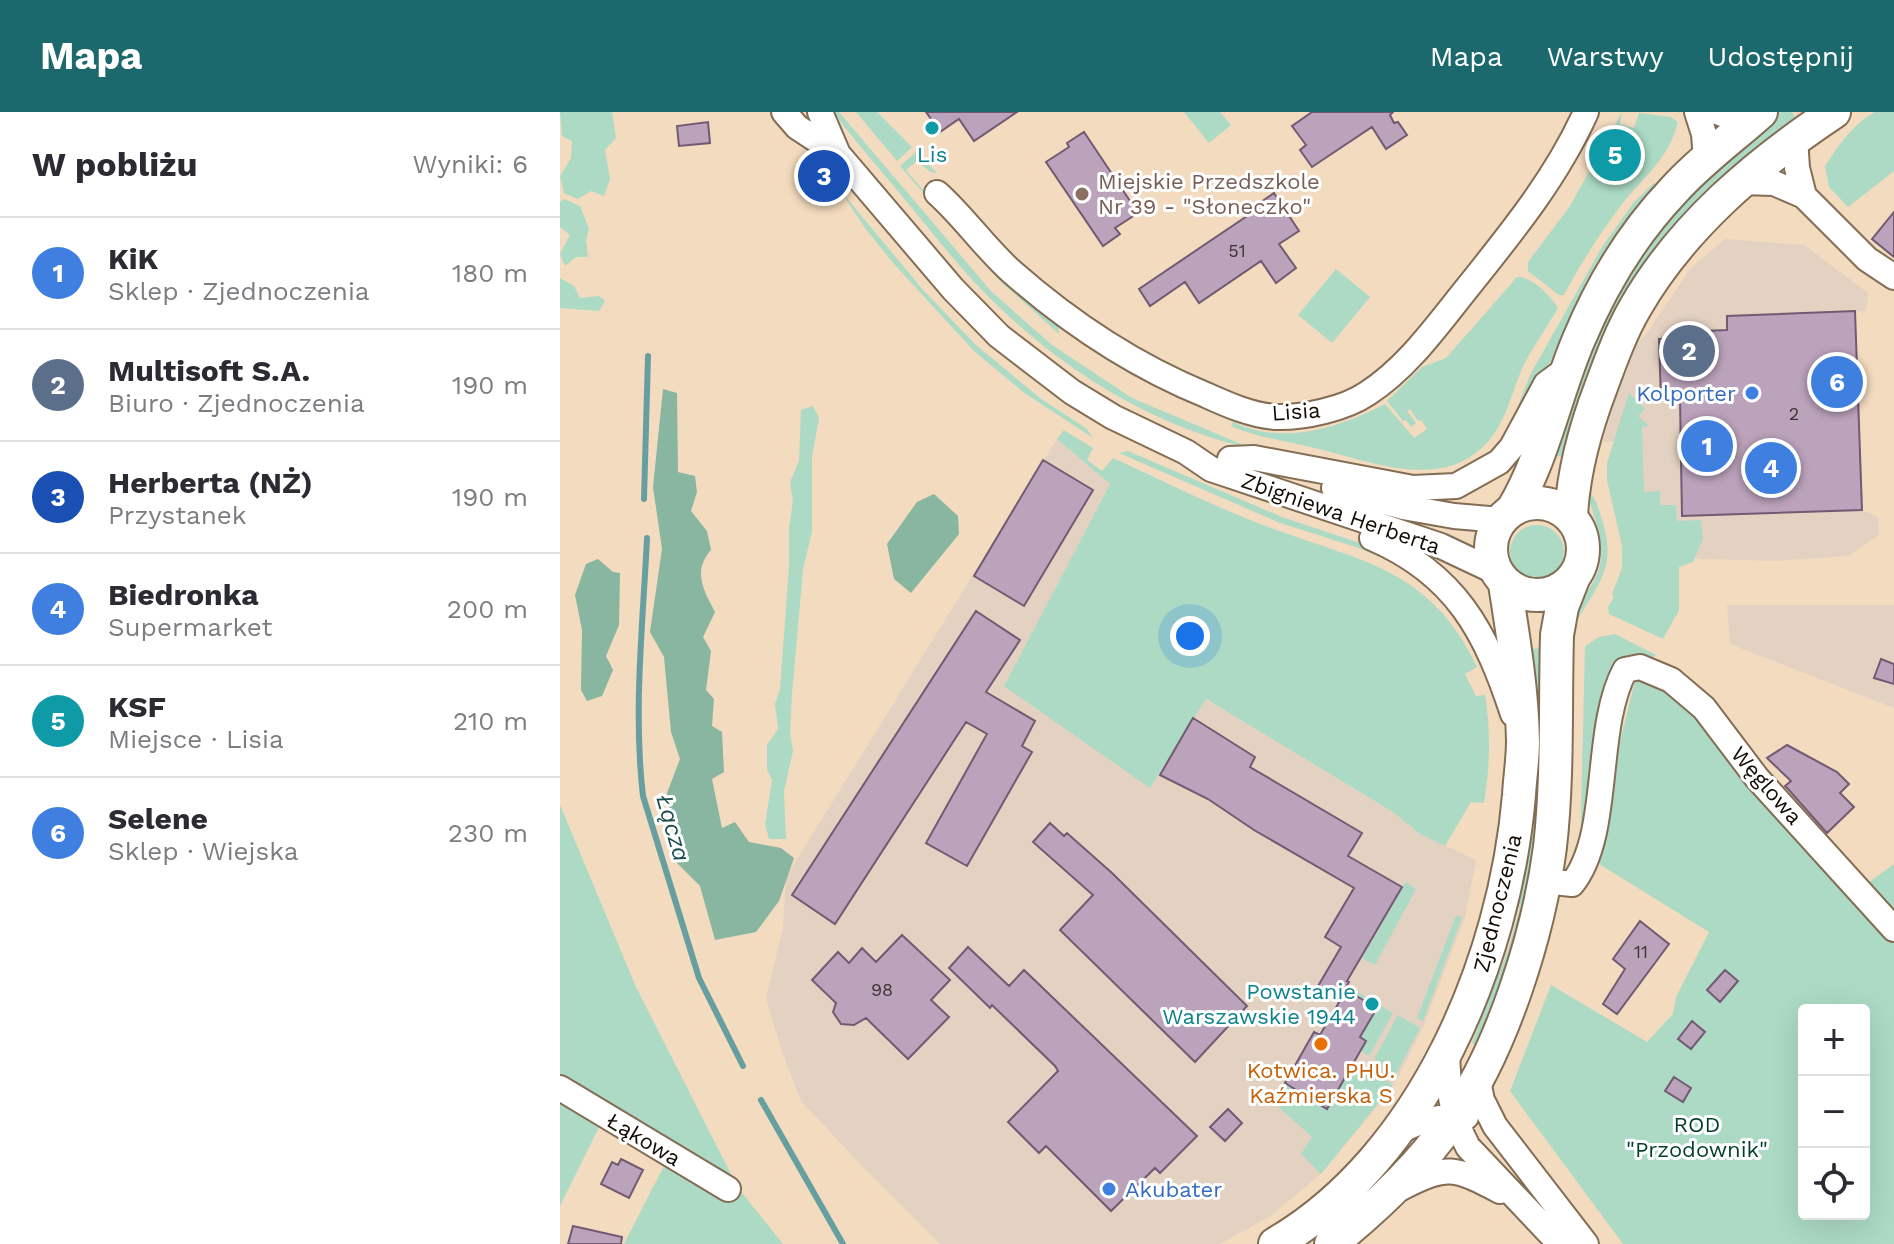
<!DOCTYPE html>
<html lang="pl">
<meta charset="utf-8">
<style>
body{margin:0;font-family:"Work Sans",sans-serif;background:#f2f2f3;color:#2b2b33}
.controls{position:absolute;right:24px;bottom:24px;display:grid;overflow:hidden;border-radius:8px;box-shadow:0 8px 32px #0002}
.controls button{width:72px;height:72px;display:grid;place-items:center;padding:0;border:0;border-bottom:2px solid #e1e1e2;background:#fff;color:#2b2b33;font:40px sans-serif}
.you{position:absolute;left:630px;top:524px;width:28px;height:28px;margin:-20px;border:6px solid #fff;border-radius:50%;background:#1a73e8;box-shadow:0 0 0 12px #1a73e833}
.badge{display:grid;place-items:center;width:52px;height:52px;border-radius:50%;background:#1b686d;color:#fff;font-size:26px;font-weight:700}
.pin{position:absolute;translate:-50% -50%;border:4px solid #fff;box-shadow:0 2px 8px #0006}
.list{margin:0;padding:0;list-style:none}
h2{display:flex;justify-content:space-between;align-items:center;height:104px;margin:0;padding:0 32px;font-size:34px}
h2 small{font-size:26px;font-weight:400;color:#7c7c81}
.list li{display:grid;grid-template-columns:52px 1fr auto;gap:24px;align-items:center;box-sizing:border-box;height:112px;padding:0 32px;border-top:2px solid #e1e1e2}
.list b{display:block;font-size:30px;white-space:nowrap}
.list p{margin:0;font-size:26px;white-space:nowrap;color:#7c7c81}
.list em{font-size:26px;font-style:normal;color:#7c7c81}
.icon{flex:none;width:44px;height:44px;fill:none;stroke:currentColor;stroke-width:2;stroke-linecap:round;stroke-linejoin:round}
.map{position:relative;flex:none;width:1334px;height:1132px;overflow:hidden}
header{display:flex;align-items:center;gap:48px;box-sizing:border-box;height:112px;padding:0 40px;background:#1b686d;color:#fff}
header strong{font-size:38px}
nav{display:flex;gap:44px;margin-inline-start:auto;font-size:28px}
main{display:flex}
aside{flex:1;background:#fff}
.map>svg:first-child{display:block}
.commercial{fill:#e3d2c1}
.green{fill:#acdac4;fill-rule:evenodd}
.forest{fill:#88b6a0}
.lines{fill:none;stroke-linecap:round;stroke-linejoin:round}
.stream{stroke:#679fa1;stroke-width:6}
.building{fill:#bca3bc;stroke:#715a72;stroke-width:2}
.minor-casing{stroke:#836d54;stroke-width:28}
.major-casing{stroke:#836d54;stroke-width:36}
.minor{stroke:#fff;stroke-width:24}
.major{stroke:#fff;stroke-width:32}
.culture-dot{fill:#0f9aa8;stroke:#fff;stroke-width:3}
.education-dot{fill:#8d6e63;stroke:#fff;stroke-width:3}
.shop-dot{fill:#3f7fe0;stroke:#fff;stroke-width:3}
.food-dot{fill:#e8710a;stroke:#fff;stroke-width:3}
.labels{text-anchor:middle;stroke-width:6;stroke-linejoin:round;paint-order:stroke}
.number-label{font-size:18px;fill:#3e3232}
.culture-label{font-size:22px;fill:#0d838f;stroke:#fff}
.education-label{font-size:22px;fill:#785e54;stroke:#fff;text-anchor:start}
.shop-label{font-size:22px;fill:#366cbe;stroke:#fff;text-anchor:end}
.street-label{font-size:22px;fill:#140c04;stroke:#fff}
.food-label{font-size:22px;fill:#c56008;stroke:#fff}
.park-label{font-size:22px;fill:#003f2a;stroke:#fff}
.water-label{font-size:24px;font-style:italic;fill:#1d4f51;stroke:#fff}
</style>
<header>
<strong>Mapa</strong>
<nav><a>Mapa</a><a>Warstwy</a><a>Udostępnij</a></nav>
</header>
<main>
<aside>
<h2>W pobliżu<small>Wyniki: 6</small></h2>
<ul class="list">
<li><span class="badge" style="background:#3f7fe0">1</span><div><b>KiK</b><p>Sklep · Zjednoczenia</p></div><em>180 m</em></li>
<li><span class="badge" style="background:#5c6f8a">2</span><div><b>Multisoft S.A.</b><p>Biuro · Zjednoczenia</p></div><em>190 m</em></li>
<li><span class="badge" style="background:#1a4fb4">3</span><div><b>Herberta (NŻ)</b><p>Przystanek</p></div><em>190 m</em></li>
<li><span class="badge" style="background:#3f7fe0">4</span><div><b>Biedronka</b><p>Supermarket</p></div><em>200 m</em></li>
<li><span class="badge" style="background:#0f9aa8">5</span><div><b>KSF</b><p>Miejsce · Lisia</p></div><em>210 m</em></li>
<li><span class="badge" style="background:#3f7fe0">6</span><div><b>Selene</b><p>Sklep · Wiejska</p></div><em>230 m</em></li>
</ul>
</aside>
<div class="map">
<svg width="1334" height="1132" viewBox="0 0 1334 1132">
<rect width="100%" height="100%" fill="#f3dbbf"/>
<path class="commercial" d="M1165 127 1244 133 1308 181 1306 199 1295 200 1299 294 1295 295 1302 398 1318 405 1319 423 1288 444 1215 449 1117 446 1084 380 1070 328 1043 330 1060 272 1069 255V240L1087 221 1130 157Z
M497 327 550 372 444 574 645 587 833 700 860 722 916 748 905 805 863 915 839 964 816 996 761 1062 709 1105 660 1132H380L301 1053 241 989 222 940 206 886 223 816 226 765Z
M1167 493H1334V596L1170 532Z"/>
<path class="green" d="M0 0H52L56 26 45 38 50 67 44 84 31 79 18 87 4 81 0 64 11 46 12 29 2 24Z
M273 0H279L431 179 492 233 572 286 693 337C598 316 510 263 440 196 407 165 379 129 351 95 325 63 298 33 273 0Z
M296 0H317L352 35 337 49Z
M624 0H660L671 13 649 31Z
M1062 0 1060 12 1074 16 1079 1 1111 5 1118 10C1108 48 1085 63 1062 92 1040 121 1021 151 1004 183H999L968 159V150L1010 94Z
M1221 0H1232L1237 9 1024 278 1002 345 991 342 1030 229 1083 133 1173 37Z
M1315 0H1334V59L1288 95 1269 75 1265 54C1278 34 1294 11 1315 0Z
M356 40 377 61 369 59 357 49 346 58 380 98 498 212 499 222 439 168 340 54Z
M1094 71 1098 73 1020 194 981 267 950 314 970 263 1042 135 1074 90Z
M280 78 363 178 416 233 480 286 527 317 533 326 463 280 414 239 334 152 305 116Z
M4 87 20 94 29 117 26 128 28 145H16L5 154 0 142 10 123 0 115V90Z
M776 157 810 185 772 231 738 203Z
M957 165C972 164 991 184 998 196 986 217 971 237 961 259 952 281 946 307 931 326 887 381 815 351 759 337 728 329 701 327 671 314L673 310C723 334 779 316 825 292L854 326 867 317 861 308 858 309 850 297 847 299 856 311 851 315 846 308 843 309 827 289 862 255 886 246Z
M0 166 14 174 20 186 39 184 45 189 39 199 0 196Z
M1069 281 1085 297 1078 304 1089 314 1082 315 1084 380 1100 379V393H1116L1117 409 1141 408 1143 427 1133 450 1119 455V498L1103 527 1049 502 1048 495 1054 485 1052 482 1062 456V434L1047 368V351Z
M253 294 259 306 252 345V419L243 458 232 582 230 621 233 639 224 679 226 727H209L205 712 212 668 207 658V633L218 617 215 592 220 577 229 454V416L233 389 230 370 239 349 241 298Z
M504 318 533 336 527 348 542 359 553 346C605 370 657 396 711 416 803 450 871 457 917 555L905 562 916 584 925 583C931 621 930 654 924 691L911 690 885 734 860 722 833 700 646 587 590 676 444 574 550 372 497 327Z
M568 339 722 405 809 434 843 455 796 435 720 411 559 341Z
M1027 377C1037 387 1039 398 1043 411 1057 456 1036 475 1015 512 1017 487 1039 471 1041 447 1043 424 1031 399 1027 377Z
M950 440a27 27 0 1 1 54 0a27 27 0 1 1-54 0Z
M1055 522 1096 543 1090 548 1070 546 1052 556 1047 572 1020 745 1025 534 1039 525Z
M984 536 975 753 967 800 920 935 912 931 948 838 959 799 964 754 971 537Z
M1076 565 1121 589 1140 604 1296 780 1334 752V1132H1063L950 979 991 873 1087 930 1113 902 1116 885 1149 820 1031 747ZM1244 898H1304V1102H1244Z
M0 693 76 875 178 1076 223 1132H64L110 1042 43 1007 0 1094Z
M846 770 856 777 815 853 802 846Z
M898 804 902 805 863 909 857 906 895 806Z
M796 879 833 901 809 944 801 939 806 929 800 925 817 896 794 883Z
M838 903 860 916 836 962 814 947Z
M795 950 833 973 761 1062 741 1042 752 1025 712 989 725 971 767 997Z"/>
<path class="forest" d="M103 277 117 281 118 360 135 364 137 380 131 399 147 419 151 438C132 459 144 479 155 500L143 525 151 539 146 578 154 587 152 614 162 620 164 660 152 667 162 716 175 710 189 730 221 736 234 746 219 789 196 820 155 828 140 774 117 751 107 681 120 647 111 620 104 545 90 520 102 437 93 375Z
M374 382 398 404 399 422 351 481 334 467 327 432 357 390Z
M38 447 53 460 60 461 59 513 46 544 53 558 42 584 27 589 21 578 22 518 15 483 26 452Z"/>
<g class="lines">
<path class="stream" d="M84 387 88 244
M87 426C83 511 73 599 83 684L139 866 183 954
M201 988 283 1132"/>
</g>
<path class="building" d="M366 0H457L414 29 399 7 377 22 368 9 371 7Z
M752 0H833L830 3 834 11 838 10 847 23 826 37 812 15 752 55 740 38 746 33 732 14Z
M148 10 150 31 119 34 117 14Z
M524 20 578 101 555 116 560 122 543 134 486 50 509 35 507 31Z
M714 81 739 119 719 132 736 156 716 171 701 149 639 191 625 170 590 194 579 177 690 102 688 99Z
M1334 100V145L1312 127Z
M1295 199 1302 398 1122 404 1120 288 1101 289 1099 227 1118 226V220L1167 218V204Z
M483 348 533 378 464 494 414 464Z
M416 499 460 528 426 580 475 609 462 634 472 640 407 754 366 731 427 622 406 610 275 812 232 783Z
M1321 547 1334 552V572L1314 566Z
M633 606 695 645 690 655 802 721 788 744 842 775 787 869 789 870 780 886 758 874 781 835 765 825 794 776 694 718 648 687 600 663Z
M1227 633 1277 660 1289 672 1280 681 1294 695 1267 721 1228 677 1225 674 1231 669 1207 646Z
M490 711 504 724 507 721 552 761 687 894 635 950 500 818 533 783 473 730Z
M1080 809 1109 832 1057 902 1043 892 1065 857 1053 847Z
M342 823 390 868 371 888 389 905 348 947 306 906 294 913 281 912 273 900 276 891 252 868 278 840 289 851 302 836 316 850Z
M408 835 449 874 464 858 637 1024 600 1061 595 1056 551 1099 486 1034 479 1041 448 1010 498 959 495 954 432 893 430 896 389 856Z
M1165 858 1178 869 1160 890 1147 878Z
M786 878 817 896 800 925 806 929 767 997 725 971 754 920 760 923Z
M1132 909 1145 920 1131 937 1118 927Z
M1114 965 1131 976 1123 990 1105 979Z
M668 997 682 1011 665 1029 650 1015Z
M61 1047 83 1058 69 1086 41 1072 52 1050 58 1053Z
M13 1114 62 1125 61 1132H8Z"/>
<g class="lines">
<defs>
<path id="minor" d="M224 0 237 15 278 42
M260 0 278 42 393 177 439 224 512 280 553 305 626 340 651 357 881 434 936 460
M1137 0 1144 22 1146 48
M1157 0 1165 3 1195 5
M1235 26 1237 56 1244 84
M1180 70 1214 71 1244 84 1307 147 1334 165
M377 81C404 105 425 136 452 160 510 211 575 254 646 283 668 293 691 303 715 305 743 306 785 297 808 281 845 257 873 219 900 185 947 126 995 69 1026 0
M670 347 694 346 853 376 896 374 939 350 952 335 986 272 1005 258
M774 376 843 395 894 404 941 408
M812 426C896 462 926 520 953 602
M984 769 1012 772C1052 722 1033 618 1065 558L1080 555 1111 568 1144 596 1197 666 1334 817
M887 939C888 974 891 1004 908 1035L1000 1132
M917 965 922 988 935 1014 1026 1132
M0 976 168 1077
M835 1023C856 1008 880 1004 906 1005
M841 1076C888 1052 894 1055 940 1079"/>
<path id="major" d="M931 437a46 46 0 1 1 92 0a46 46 0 1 1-92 0Z
M953 397C984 345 995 283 1019 227 1042 172 1073 121 1114 78 1140 49 1172 26 1201 0
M1011 405C1013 360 1025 317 1041 275 1051 248 1061 220 1075 196 1122 114 1196 52 1274 0
M715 1132C864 1045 945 848 959 683 960 665 963 647 963 629 962 576 953 524 945 472
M771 1132C816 1096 860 1054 893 1007 943 936 979 820 990 735 998 665 995 593 997 523L1002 495 1013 467"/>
</defs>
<use href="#minor" class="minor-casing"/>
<use href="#major" class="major-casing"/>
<use href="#minor" class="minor"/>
<use href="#major" class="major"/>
</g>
<g class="culture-dot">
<circle cx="372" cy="16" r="8"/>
<circle cx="812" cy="892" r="8"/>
</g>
<circle class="education-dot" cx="522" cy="82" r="8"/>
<g class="shop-dot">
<circle cx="1192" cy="281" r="8"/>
<circle cx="549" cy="1077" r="8"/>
</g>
<circle class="food-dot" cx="761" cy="932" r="8"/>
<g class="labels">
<g class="number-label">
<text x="677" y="145">51</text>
<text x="1234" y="308">2</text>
<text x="1081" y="846">11</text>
<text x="322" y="884">98</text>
</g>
<g class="culture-label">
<text x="372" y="50">Lis</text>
<text x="796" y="887" text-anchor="end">Powstanie<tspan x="796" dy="25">Warszawskie 1944</tspan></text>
</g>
<g class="education-label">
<text x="538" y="77">Miejskie Przedszkole<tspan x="538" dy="25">Nr 39 - "Słoneczko"</tspan></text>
</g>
<g class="shop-label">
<text x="1176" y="289">Kolporter</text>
<text x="565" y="1085" text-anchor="start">Akubater</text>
</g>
<g class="street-label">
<text transform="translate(736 299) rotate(-4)" y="8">Lisia</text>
<text transform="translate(781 401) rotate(19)" y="8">Zbigniewa Herberta</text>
<text transform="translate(1207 673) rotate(49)" y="8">Węglowa</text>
<text transform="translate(937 791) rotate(-76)" y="8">Zjednoczenia</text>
<text transform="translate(84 1027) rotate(31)" y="8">Łąkowa</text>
</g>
<g class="food-label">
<text x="761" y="966">Kotwica. PHU.<tspan x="761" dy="25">Kaźmierska S</tspan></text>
</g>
<g class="park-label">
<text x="1137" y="1020">ROD<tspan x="1137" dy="25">"Przodownik"</tspan></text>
</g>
<g class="water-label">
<text transform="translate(113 716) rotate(74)" y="8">Łącza</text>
</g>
</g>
</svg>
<div class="controls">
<button>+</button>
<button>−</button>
<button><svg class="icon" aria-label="locate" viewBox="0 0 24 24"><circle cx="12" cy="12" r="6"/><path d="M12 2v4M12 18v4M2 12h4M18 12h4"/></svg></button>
</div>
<div class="you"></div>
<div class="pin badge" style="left:1147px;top:334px;background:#3f7fe0">1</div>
<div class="pin badge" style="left:1129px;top:239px;background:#5c6f8a">2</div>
<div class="pin badge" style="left:264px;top:64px;background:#1a4fb4">3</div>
<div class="pin badge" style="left:1211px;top:356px;background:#3f7fe0">4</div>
<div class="pin badge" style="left:1055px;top:43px;background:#0f9aa8">5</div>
<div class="pin badge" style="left:1277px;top:270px;background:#3f7fe0">6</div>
</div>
</main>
